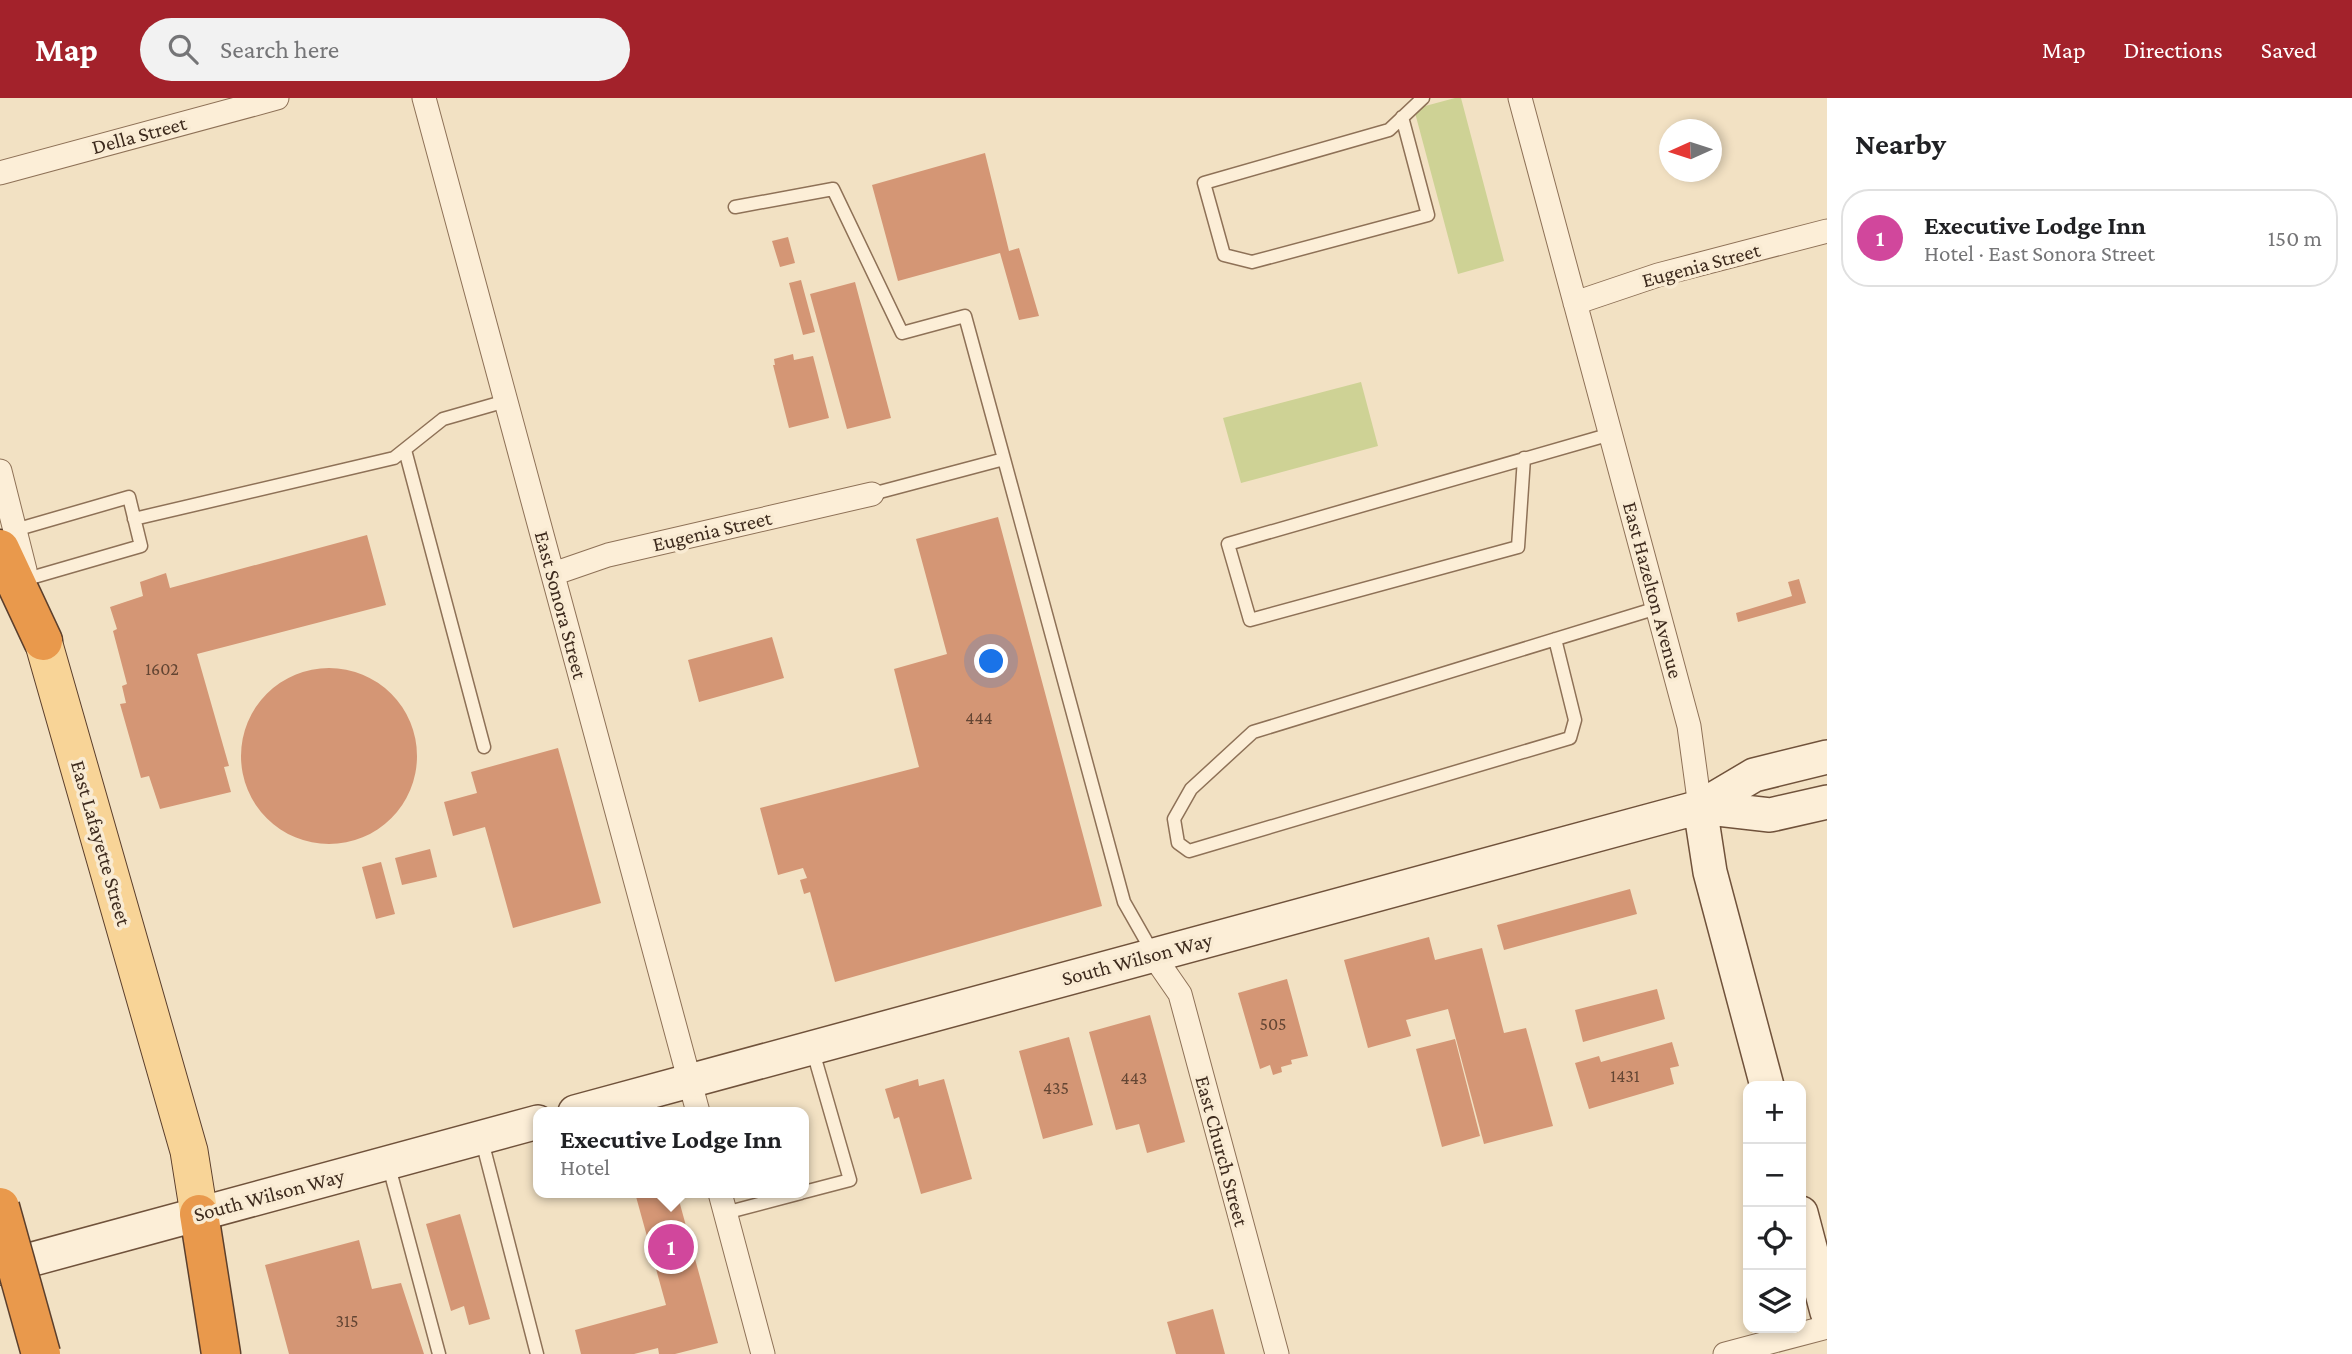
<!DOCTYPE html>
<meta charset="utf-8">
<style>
body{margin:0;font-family:"Crimson Pro",serif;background:#f2f2f2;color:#202124}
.controls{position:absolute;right:21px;bottom:21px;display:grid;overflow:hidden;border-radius:14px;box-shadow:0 4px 10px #0003}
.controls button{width:63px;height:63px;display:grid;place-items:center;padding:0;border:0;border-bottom:2px solid #e0e0e0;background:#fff;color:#202124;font:35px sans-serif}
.compass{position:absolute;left:1659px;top:21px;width:63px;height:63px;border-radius:50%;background:#fff;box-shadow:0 4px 10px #0003;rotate:267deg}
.you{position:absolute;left:992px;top:564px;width:24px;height:24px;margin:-18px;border:5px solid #fff;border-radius:50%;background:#1a73e8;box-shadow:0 0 0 10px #1a73e833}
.badge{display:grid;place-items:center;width:46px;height:46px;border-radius:50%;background:#a3222b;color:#fff;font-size:23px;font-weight:700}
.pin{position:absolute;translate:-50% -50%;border:4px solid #fff;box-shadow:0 2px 7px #0006}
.popup{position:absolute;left:533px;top:1009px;width:276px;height:91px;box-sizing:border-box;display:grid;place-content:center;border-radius:14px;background:#fff;filter:drop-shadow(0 2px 5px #0005);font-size:23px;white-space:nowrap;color:#757577}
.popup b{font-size:26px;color:#202124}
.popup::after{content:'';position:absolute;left:50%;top:100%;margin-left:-14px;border:14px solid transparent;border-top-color:#fff}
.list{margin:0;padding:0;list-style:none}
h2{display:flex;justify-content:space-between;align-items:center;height:91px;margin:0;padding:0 28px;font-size:30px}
h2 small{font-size:23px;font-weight:400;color:#757577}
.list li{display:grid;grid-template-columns:46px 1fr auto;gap:21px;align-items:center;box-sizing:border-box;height:98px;margin:0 14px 14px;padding:0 14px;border:2px solid #e0e0e0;border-radius:28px}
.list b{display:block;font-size:26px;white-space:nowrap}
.list p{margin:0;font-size:23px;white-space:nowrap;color:#757577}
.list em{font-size:23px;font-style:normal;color:#757577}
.icon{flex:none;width:38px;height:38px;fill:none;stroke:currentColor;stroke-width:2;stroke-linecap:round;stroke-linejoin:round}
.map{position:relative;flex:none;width:1827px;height:1256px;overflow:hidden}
header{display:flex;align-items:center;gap:42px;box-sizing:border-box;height:98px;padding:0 35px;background:#a3222b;color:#fff}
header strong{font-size:33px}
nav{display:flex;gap:38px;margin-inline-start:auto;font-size:24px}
.search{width:490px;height:63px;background:#f2f2f2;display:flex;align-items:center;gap:18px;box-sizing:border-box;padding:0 24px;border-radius:38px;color:#757577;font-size:26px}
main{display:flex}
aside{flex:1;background:#fff}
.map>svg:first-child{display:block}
.green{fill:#ced295}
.building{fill:#d49675}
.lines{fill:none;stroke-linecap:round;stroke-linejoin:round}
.service-casing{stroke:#8e7157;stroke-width:15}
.minor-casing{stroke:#8e7157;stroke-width:25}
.secondary-casing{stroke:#70523b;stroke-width:36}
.primary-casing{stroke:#5c3f2c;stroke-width:39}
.motorway-casing{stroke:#5c3f2c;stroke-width:41}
.service{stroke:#fceed7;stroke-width:12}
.minor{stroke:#fceed7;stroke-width:23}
.secondary{stroke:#fceed7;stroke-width:33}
.primary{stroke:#f8d497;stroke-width:37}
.motorway{stroke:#e9994c;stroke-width:38}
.motorway-bridge-casing{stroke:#5c3f2c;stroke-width:41;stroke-linecap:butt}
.motorway-bridge{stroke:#e9994c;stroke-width:38}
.labels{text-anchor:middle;stroke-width:7;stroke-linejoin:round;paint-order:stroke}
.number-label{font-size:18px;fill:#634533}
.street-label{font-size:21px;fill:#3d2a1d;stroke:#f9ebd3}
</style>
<header>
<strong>Map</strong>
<div class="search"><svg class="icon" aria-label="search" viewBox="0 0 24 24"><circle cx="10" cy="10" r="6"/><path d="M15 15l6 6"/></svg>Search here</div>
<nav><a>Map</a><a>Directions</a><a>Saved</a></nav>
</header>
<main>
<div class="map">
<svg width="1827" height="1256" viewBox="0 0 1827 1256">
<rect width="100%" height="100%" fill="#f2e1c3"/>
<path class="green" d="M1455 0H1461L1504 163 1458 176 1414 11Z
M1361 284 1378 348 1241 385 1223 320Z"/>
<path class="building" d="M985 55 1009 153 1019 150 1039 218 1019 222 1000 155 898 183 872 87Z
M788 139 795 165 780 169 772 143Z
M801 182 815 234 803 237 789 185Z
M855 184 891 320 847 331 810 196Z
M793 256 794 262 813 258 829 320 789 330 773 267H775L774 261Z
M998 419 1102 808 835 884 810 794 804 796 800 782 807 780 803 770 778 777 760 710 919 669 894 571 947 556 916 441Z
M367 437 386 507 197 556 229 668 224 669 231 694 160 711 149 678 141 680 120 606 126 605 122 588 127 586 113 533 117 531 110 509 143 498 140 484 166 475 170 490Z
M1799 481 1806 505 1738 524 1736 515 1792 498 1788 484Z
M772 539 784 580 699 604 688 562Z
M241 658a88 88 0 1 1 176 0a88 88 0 1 1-176 0Z
M558 650 601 805 513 830 485 729 453 738 444 704 477 695 471 674Z
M430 751 437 779 402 787 395 760Z
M381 764 395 816 376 821 362 769Z
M1630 791 1637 816 1504 852 1497 827Z
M1429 839 1435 862 1482 850 1504 935 1526 930 1553 1028 1484 1046 1448 911 1406 922 1411 938 1368 950 1344 862Z
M1287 881 1308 958 1291 962 1292 966 1281 969 1282 974 1273 977 1270 967 1260 971 1238 895Z
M1657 891 1665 921 1583 944 1575 912Z
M1150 917 1185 1044 1147 1055 1139 1026 1116 1032 1089 934Z
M1069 939 1093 1027 1043 1041 1019 953Z
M1455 941 1480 1038 1442 1049 1416 951Z
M1672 944 1679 968 1670 970 1674 986 1589 1011 1575 965 1599 958 1601 964Z
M918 981 919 988 944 981 972 1081 921 1096 899 1019 894 1021 885 991Z
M635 1095H677L718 1245 675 1256H659L658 1250 634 1256H581L575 1232 666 1207Z
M460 1116 490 1221 469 1227 464 1208 451 1213 426 1126Z
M359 1142 372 1191 401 1185 424 1256H289L265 1167Z
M1213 1211 1225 1256H1176L1167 1224Z"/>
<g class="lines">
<defs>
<path id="service" d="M1402 19 1428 117 1252 164 1224 157 1204 85 1389 32 1423 0
M735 109 833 91 902 235 965 218 1004 361
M405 352 484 649
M1524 360 1518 449 1250 522 1228 446 1611 336
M872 396 1004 361 1124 804 1153 855
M134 421 394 360 443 321 506 303
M15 432 129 399 141 448 27 481
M1555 541 1575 622 1570 640 1189 753 1178 745 1174 721 1191 691 1253 634 1657 510
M481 1039 537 1256
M388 1065 439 1256
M804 1094 850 1082 812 950
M725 1115 801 1095"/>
<path id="minor" d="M424 0 698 1014
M1520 0 1689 628 1700 709
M0 75 277 0
M1575 205 1658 177 1827 133
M0 373 25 472
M553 476 608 457 872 396
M1153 857 1180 896 1277 1256
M720 1095 763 1256
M1725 1256 1827 1229"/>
<path id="secondary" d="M1700 709 1710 774 1767 988
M1700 709 1770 717 1827 704
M575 1014 1700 709 1754 677 1827 659
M1801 1115 1827 1214
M0 1170 538 1024"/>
<path id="primary" d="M43 543 189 1053 199 1116"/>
<path id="motorway" d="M0 451 43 543
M199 1116 221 1256"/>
</defs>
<use href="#service" class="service-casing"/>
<use href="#minor" class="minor-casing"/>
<use href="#secondary" class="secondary-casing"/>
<use href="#primary" class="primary-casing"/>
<use href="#motorway" class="motorway-casing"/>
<use href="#service" class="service"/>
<use href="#minor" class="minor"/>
<use href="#secondary" class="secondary"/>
<use href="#primary" class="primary"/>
<use href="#motorway" class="motorway"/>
<defs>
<path id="motorway-bridge" d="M0 1109 41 1256"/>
</defs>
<use href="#motorway-bridge" class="motorway-bridge-casing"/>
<use href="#motorway-bridge" class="motorway-bridge"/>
</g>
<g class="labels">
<g class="number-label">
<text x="162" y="577">1602</text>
<text x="979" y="626">444</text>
<text x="1273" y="932">505</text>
<text x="1625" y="984">1431</text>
<text x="1134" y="986">443</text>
<text x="1056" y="996">435</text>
<text x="347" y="1229">315</text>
</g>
<g class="street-label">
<text transform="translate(139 37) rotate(-15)" y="7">Della Street</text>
<text transform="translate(1701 167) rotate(-15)" y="7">Eugenia Street</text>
<text transform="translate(712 433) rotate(-13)" y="7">Eugenia Street</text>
<text transform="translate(1653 492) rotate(75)" y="7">East Hazelton Avenue</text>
<text transform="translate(561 507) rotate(75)" y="7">East Sonora Street</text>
<text transform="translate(101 745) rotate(74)" y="7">East Lafayette Street</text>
<text transform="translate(1137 861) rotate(-15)" y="7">South Wilson Way</text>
<text transform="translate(1222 1053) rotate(75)" y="7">East Church Street</text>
<text transform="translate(269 1097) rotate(-15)" y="7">South Wilson Way</text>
</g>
</g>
</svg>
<div class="controls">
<button>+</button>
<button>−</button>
<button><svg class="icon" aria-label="locate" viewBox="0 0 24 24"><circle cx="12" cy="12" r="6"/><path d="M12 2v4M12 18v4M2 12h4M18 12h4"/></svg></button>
<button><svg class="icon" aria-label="layers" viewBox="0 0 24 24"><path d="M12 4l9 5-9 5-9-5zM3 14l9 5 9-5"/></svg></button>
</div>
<svg class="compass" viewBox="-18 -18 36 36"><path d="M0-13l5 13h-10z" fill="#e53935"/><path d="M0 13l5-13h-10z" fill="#757577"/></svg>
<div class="you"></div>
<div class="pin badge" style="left:671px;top:1149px;background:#d1479c">1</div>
<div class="popup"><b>Executive Lodge Inn</b>Hotel</div>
</div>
<aside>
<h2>Nearby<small></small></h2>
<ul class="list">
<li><span class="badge" style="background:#d1479c">1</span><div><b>Executive Lodge Inn</b><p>Hotel · East Sonora Street</p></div><em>150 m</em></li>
</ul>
</aside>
</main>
